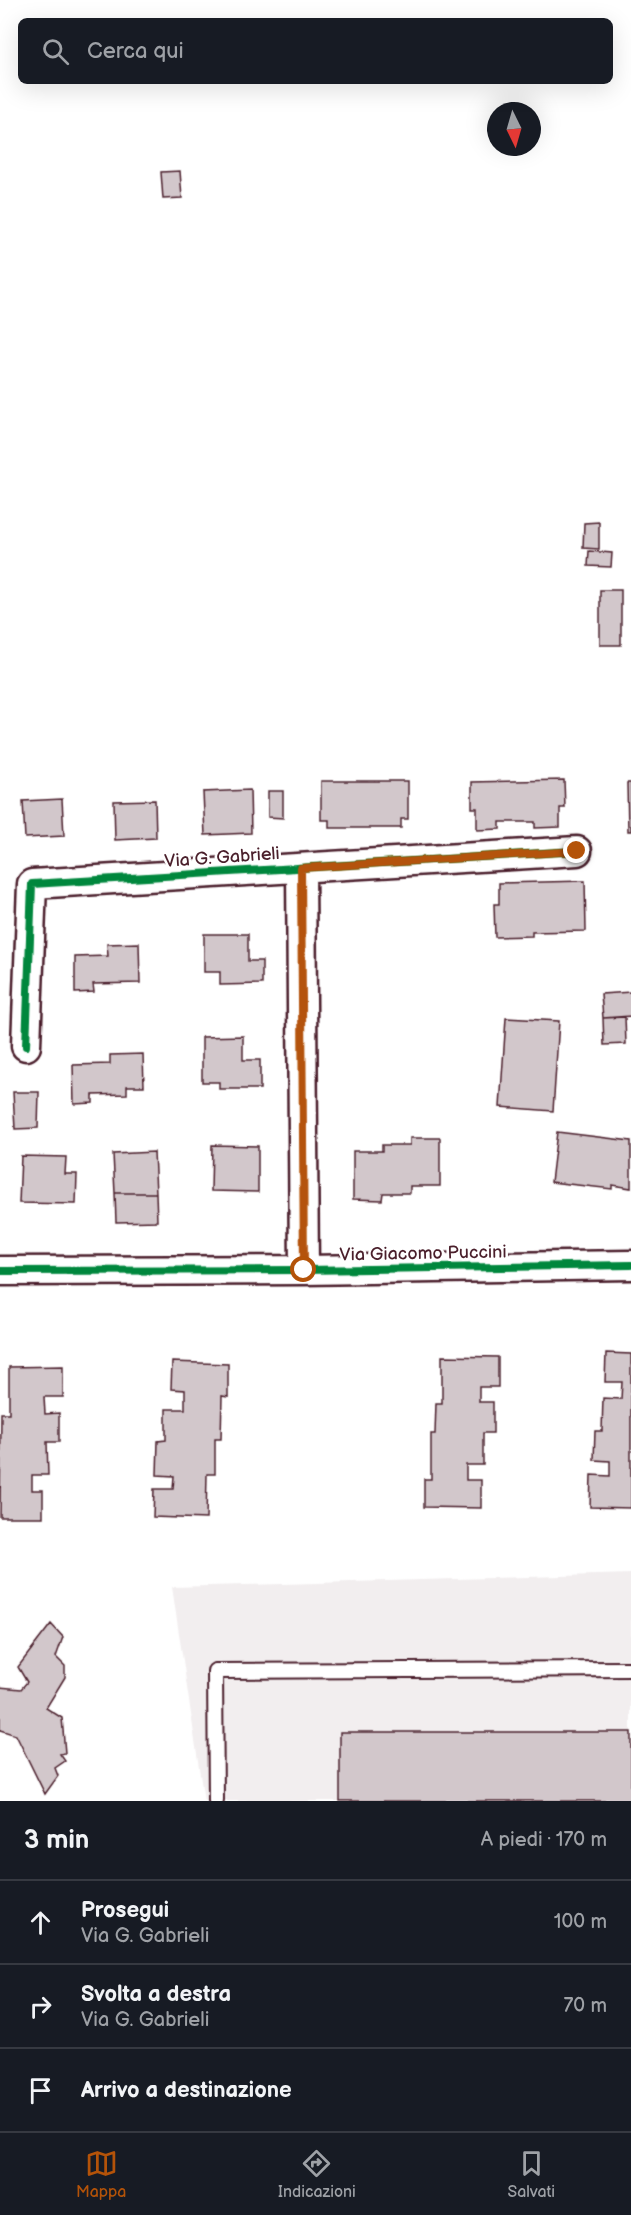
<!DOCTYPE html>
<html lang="it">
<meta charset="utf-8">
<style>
body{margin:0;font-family:"Balsamiq Sans",sans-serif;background:#242831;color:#f1f3f6}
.compass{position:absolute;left:487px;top:102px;width:54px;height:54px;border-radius:50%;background:#171b24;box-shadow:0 6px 24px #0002;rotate:175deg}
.stop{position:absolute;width:18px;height:18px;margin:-14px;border:4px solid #b45309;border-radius:50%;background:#fff}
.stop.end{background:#b45309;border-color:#fff;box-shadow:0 2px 6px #0008}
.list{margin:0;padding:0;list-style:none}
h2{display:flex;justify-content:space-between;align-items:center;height:78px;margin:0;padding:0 24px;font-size:26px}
h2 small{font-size:20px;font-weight:400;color:#9ea1a6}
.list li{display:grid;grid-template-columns:39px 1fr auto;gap:18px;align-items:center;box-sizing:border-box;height:84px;padding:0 24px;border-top:2px solid #363941}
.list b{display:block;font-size:22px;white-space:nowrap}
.list p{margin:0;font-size:20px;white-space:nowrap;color:#9ea1a6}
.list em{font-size:20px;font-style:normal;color:#9ea1a6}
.icon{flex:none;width:33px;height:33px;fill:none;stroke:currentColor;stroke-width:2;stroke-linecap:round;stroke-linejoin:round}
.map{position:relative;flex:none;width:631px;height:1801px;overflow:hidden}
.search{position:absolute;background:#171b24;box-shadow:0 6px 24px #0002;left:18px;right:18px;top:18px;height:66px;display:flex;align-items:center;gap:15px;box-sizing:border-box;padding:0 21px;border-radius:9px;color:#9ea1a6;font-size:22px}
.sheet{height:330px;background:#171b24}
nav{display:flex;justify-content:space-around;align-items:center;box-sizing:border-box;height:84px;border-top:2px solid #363941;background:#171b24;font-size:16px;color:#9ea1a6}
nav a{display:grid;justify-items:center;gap:3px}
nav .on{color:#b45309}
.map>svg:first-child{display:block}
.built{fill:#f2eeef}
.building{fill:#d2c7cb;stroke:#4a1f2b;stroke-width:1.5}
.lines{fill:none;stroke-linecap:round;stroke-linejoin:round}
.service-casing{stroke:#4a1f2b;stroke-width:18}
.minor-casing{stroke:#4a1f2b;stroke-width:33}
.service{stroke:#fff;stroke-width:14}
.minor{stroke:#fff;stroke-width:28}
.cycleway-casing{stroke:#fff;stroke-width:11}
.cycleway{stroke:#00873e;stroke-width:8}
.route{stroke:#b45309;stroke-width:8}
.labels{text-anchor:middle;stroke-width:5;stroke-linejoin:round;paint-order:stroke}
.street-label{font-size:18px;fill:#4a1f2b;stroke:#fff}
</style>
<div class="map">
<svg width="631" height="1801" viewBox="0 0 631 1801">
<rect width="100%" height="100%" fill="#fff"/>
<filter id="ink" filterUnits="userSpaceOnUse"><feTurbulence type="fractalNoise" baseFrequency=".0167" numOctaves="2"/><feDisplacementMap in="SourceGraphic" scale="12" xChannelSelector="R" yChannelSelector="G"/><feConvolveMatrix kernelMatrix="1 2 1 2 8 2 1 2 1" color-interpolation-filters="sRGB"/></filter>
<g filter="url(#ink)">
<path class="built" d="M631 1574V1801H204L172 1587Z"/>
<path class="building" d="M180 171 182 198 163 199 161 172Z
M599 522V549L583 548 584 523Z
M589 551 612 553 611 567 588 566Z
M600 590H621V645H600Z
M564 780 565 808H560V827L535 828V822H500V829L477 830V808H472V782Z
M321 781H408V819H401V828H329V820H321Z
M627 783H631V831H628Z
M250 790 251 833 205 835 203 792Z
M268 791H283V818L268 817Z
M62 799 64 836 25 838 23 801Z
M155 800 156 838 115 840 114 801Z
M585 881 586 931 532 932V936L495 937 494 904H499V883Z
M204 934H248V961H262V984L220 985V972H204Z
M139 943 140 983 93 984 94 992 75 993V957L108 956 107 944Z
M631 992V1016L603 1018 601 994Z
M625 1017 626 1044 604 1045 603 1018Z
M506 1018 559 1021 553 1111 500 1107Z
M243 1036V1060H260V1089H219V1082H202V1037Z
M143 1054 144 1086H127V1094L93 1095V1103L74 1104 73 1065 110 1064V1055Z
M13 1092H39L38 1128 15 1129Z
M557 1132 631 1141V1188L612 1185V1189L551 1182Z
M410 1138H440V1186H410V1193H383L382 1200 353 1199V1151H382V1145H410Z
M212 1145 258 1146V1192L211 1191Z
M154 1152 156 1193H115L113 1154Z
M21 1156 66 1157 65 1174H77L76 1204 19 1203Z
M115 1193H156L157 1221 116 1222Z
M606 1353 631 1354V1508L590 1507 591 1475 610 1476V1461L594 1460 595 1431H602L603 1398 621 1399 622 1382H605Z
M442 1356 498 1357V1387H479V1402H493V1433H483V1465H466V1480H481V1508L424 1507V1479H431V1434H435L436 1403H442Z
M172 1362 228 1364V1397L222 1396 221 1439H215V1474H207L206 1519 153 1517 154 1489H173L174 1476 157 1475 158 1441 166 1440V1409H185V1390L171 1389Z
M63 1366V1397H44L45 1414 59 1413V1442H47L48 1475H32V1490H43V1517H0L1 1413H9V1367Z
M51 1624 63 1637 56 1657 65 1666V1677L46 1708 62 1718 65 1753 60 1754 65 1761 55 1768 58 1776 45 1794 16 1735 0 1730V1687L21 1689 27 1682 18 1667Z
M340 1732H631V1801H340Z"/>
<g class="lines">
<defs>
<path id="service" d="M216 1801 215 1671 631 1669"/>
<path id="minor" d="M301 868 304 1270
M26 1046 32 884 577 851
M0 1271 304 1270 631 1265"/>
</defs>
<use href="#service" class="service-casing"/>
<use href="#minor" class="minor-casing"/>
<use href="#service" class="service"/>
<use href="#minor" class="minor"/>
<defs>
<path id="cycleway" d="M26 1046 32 884 577 851
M0 1271 304 1270 631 1265"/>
</defs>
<use href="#cycleway" class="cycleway-casing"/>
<use href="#cycleway" class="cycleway"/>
</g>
</g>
<g class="lines" filter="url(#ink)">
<path class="route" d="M304 1270 301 868 577 851"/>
</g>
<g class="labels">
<g class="street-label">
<text transform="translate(222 857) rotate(-4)" y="6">Via G. Gabrieli</text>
<text transform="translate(423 1253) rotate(-1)" y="6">Via Giacomo Puccini</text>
</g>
</g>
</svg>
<svg class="compass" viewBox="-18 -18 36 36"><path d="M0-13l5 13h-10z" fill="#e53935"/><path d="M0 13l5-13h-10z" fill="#9ea1a6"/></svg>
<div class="stop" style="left:304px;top:1270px"></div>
<div class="stop end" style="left:577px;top:851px"></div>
<div class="search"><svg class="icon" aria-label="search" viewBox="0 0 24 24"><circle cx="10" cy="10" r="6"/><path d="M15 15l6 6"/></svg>Cerca qui</div>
</div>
<section class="sheet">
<h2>3 min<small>A piedi · 170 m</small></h2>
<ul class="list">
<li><svg class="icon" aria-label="ahead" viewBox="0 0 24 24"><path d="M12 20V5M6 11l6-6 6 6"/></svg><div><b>Prosegui</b><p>Via G. Gabrieli</p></div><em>100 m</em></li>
<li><svg class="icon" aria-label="right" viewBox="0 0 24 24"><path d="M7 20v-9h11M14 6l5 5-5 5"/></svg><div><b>Svolta a destra</b><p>Via G. Gabrieli</p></div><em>70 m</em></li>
<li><svg class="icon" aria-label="arrive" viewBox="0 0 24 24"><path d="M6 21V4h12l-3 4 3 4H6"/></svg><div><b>Arrivo a destinazione</b></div></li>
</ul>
</section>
<nav>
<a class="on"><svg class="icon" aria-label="map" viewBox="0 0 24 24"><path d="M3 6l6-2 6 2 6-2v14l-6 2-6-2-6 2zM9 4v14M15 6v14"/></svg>Mappa</a>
<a><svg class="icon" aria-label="directions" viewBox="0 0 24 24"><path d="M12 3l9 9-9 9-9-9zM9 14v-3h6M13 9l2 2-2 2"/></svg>Indicazioni</a>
<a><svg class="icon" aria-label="saved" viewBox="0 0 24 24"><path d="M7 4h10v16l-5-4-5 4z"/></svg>Salvati</a>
</nav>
